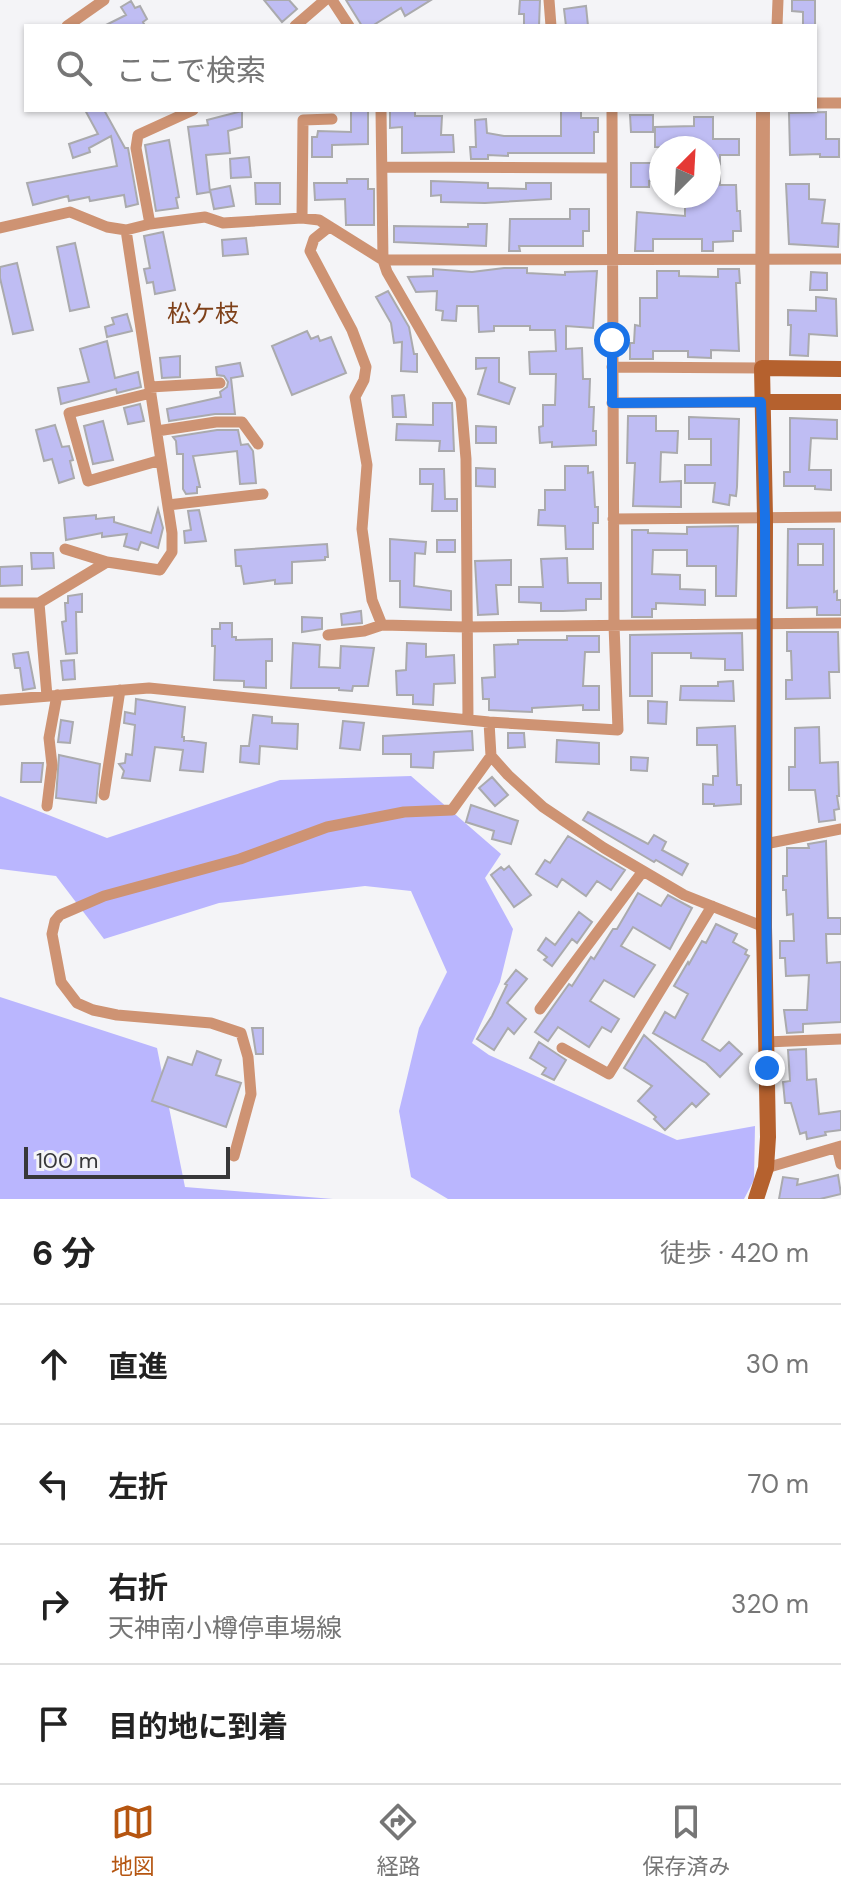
<!DOCTYPE html>
<html lang="ja">
<meta charset="utf-8">
<style>
body{margin:0;font-family:"DM Sans","Noto Sans JP",sans-serif;background:#f6f6f6;color:#222}
.compass{position:absolute;left:649px;top:136px;width:72px;height:72px;border-radius:50%;background:#fff;box-shadow:0 2px 6px #0004;rotate:24deg}
.scale{position:absolute;left:24px;bottom:20px;width:206px;box-sizing:border-box;padding-left:8px;border:4px solid #373739;border-top:0;font-size:22px;line-height:28px;white-space:nowrap;color:#373739;-webkit-text-stroke:6px #f4f4f7;paint-order:stroke}
.stop{position:absolute;width:24px;height:24px;margin:-18px;border:6px solid #1a73e8;border-radius:50%;background:#fff}
.stop.end{background:#1a73e8;border-color:#fff;box-shadow:0 2px 8px #0008}
.list{margin:0;padding:0;list-style:none}
h2{display:flex;justify-content:space-between;align-items:center;height:104px;margin:0;padding:0 32px;font-size:34px}
h2 small{font-size:26px;font-weight:400;color:#767676}
.list li{display:grid;grid-template-columns:52px 1fr auto;gap:24px;align-items:center;box-sizing:border-box;height:120px;padding:0 32px;border-top:2px solid #e0e0e0}
.list b{display:block;font-size:30px;white-space:nowrap}
.list p{margin:0;font-size:26px;white-space:nowrap;color:#767676}
.list em{font-size:26px;font-style:normal;color:#767676}
.icon{flex:none;width:44px;height:44px;fill:none;stroke:currentColor;stroke-width:2;stroke-linecap:round;stroke-linejoin:round}
.map{position:relative;flex:none;width:841px;height:1199px;overflow:hidden}
.search{position:absolute;background:#fff;box-shadow:0 2px 6px #0004;left:24px;right:24px;top:24px;height:88px;display:flex;align-items:center;gap:20px;box-sizing:border-box;padding:0 28px;border-radius:0px;color:#767676;font-size:30px}
.sheet{height:584px;background:#fff}
nav{display:flex;justify-content:space-around;align-items:center;box-sizing:border-box;height:112px;border-top:2px solid #e0e0e0;background:#fff;font-size:22px;color:#767676}
nav a{display:grid;justify-items:center;gap:4px}
nav .on{color:#b55510}
.map>svg:first-child{display:block}
.forest{fill:#bab6fe}
.building{fill:#bfbdf3;stroke:#aaaaad;stroke-width:2;fill-rule:evenodd}
.lines{fill:none;stroke-linecap:round;stroke-linejoin:round}
.minor{stroke:#ce9373;stroke-width:11}
.tertiary{stroke:#ce9373;stroke-width:14}
.secondary{stroke:#b5612e;stroke-width:16}
.route{stroke:#1a73e8;stroke-width:10}
.labels{text-anchor:middle;stroke-width:6;stroke-linejoin:round;paint-order:stroke}
.quarter-label{font-size:24px;fill:#7e4019;stroke:#f4f4f7}
</style>
<div class="map">
<svg width="841" height="1199" viewBox="0 0 841 1199">
<rect width="100%" height="100%" fill="#f4f4f7"/>
<path class="forest" d="M411 776 501 854 485 878 513 929 500 982 472 1043 489 1055 677 1140 755 1126 754 1180 744 1199H448L411 1177 399 1111 419 1028 447 972 411 891 365 886 219 903 104 939 56 876 0 869V796L107 838 280 780Z
M0 997 157 1048 185 1187 333 1199H0Z"/>
<path class="building" d="M264 0H289L297 9 282 22Z
M346 0H431L405 16 401 8 372 26H362Z
M520 0H540L539 26H524V14H519Z
M792 0H815V26H803V12L792 11Z
M131 1 135 8 140 6 147 19 143 22 145 26H104L126 15 121 7Z
M586 6 588 26H566L564 9Z
M85 110H104L125 148H128L138 204 126 207 124 195 90 201 89 197 69 201 68 196 33 205 27 183 117 166 111 136 89 148 90 152 73 158 69 144 98 134Z
M351 110H368V144L332 145V157H312V137H317L318 131 351 132Z
M390 110H415V116H442L441 135H453L454 152 402 153V127L390 128Z
M242 111V127L228 131 230 153 206 155 210 192 197 194 188 127 208 125 207 120Z
M561 111H581V118H598V132H594V153H508V156L488 155V159H471L470 147H476L475 120 486 119 487 133 504 136H561Z
M826 112V139H839V157H820V154L790 155 789 113Z
M630 115H653V132H631Z
M694 117H713V139H739V155H720V185H736L737 211H740L741 231H733V241L713 242V251H702V239H653V251H635L637 212 685 216V196H709V148L655 147V127L694 126Z
M169 140 179 197 176 198 178 208 156 211 145 145Z
M249 157 251 177 231 178 230 159Z
M631 163H661V181H649V187H631Z
M347 179H368V189H374V225H346L345 199 315 200 314 183H347Z
M431 181 488 183V188L526 189V183H551V199L485 203 441 202V195L431 196Z
M255 183H280V204H256Z
M786 184H809V199L825 200 822 223 839 224 838 247 789 244Z
M230 186 234 206 214 209 210 190Z
M570 209H589V231H583V246H519L520 251H509L510 219H570Z
M468 224H487L486 246 394 242V226L468 227Z
M163 232 175 290 155 294 153 282 147 283 144 269 150 268 144 236Z
M246 238 248 254 223 256 222 240Z
M75 243 89 307 70 311 57 247Z
M17 263 33 330 13 334 0 278V267Z
M504 268H527V273L565 275V272L597 271 593 328 566 326V349L582 348 583 379H590L589 407H594L593 431H596V445L552 447V442L540 443 539 427 543 426V405H555L556 374H530L529 352 556 351 555 330H530V326H494V331L479 332 478 306H457L456 321 442 320 443 311 436 310 437 291 416 292 408 277 433 276V269L472 272Z
M718 269H739L740 283H736L739 351 711 350V358L688 357V351H653V359H630V343H634L635 325 640 326V298H657V271H679V276L718 277Z
M811 272 827 273V290H810Z
M388 291 409 327 414 354H417V372L401 371 402 342 394 343 391 323 376 297Z
M816 297 836 299 837 336 809 334 808 356 790 355 791 325H788V310L816 311Z
M127 314 132 331 107 337 105 327 114 324 112 318Z
M307 331 311 339 318 336 320 341 331 337 346 373 292 395 272 346Z
M107 341 115 378 138 372 141 387 117 393 116 389 61 404 58 388 89 382 80 349Z
M180 356V377L162 378 160 358Z
M476 358H499V382L515 388 509 404 478 394 486 368 476 369Z
M240 363 243 376 231 378 235 414H215L169 421 167 409 221 397 220 392 227 387 228 382 224 376 217 375 216 367Z
M404 395 406 417H393L392 396Z
M433 403H452L454 451H439L440 441 396 440 397 424 433 425Z
M140 404 144 421 128 424 124 408Z
M628 416H656V431H678L677 453 661 452 660 482 681 481V507L633 506 635 463H627Z
M689 417 739 419 737 487 736 496 730 495 729 505 713 502 715 483H685V465H711V439H689Z
M790 418 837 420V439L811 438 809 470H831V490L815 489V486H784V472H790Z
M103 421 113 460 93 464 84 426Z
M55 425 62 447 69 446 73 460 70 461 74 478 59 483 52 459 44 461 36 430Z
M476 426 496 427V443H476Z
M217 430H238L241 445 248 444 253 451 256 483 240 484 237 451 193 456 200 487H197V493L186 494 183 489V454H177L176 441 173 437Z
M565 466H588V473L593 472 595 507H598V523H593V549H566L565 526 538 525 539 510H545V490H565Z
M476 468 495 469V487L476 486Z
M420 469H444L445 499H457V511H432L433 484H420Z
M158 509 163 528 158 548 141 542 138 550 124 546 127 534 102 537V533L66 540 64 518 96 515V519L114 517V522L151 533Z
M199 510 206 541 185 543 184 531 191 530 188 511Z
M738 526 736 596H716V566H687V550H653L652 574 680 575V589L705 590V605L656 603V609H652V617H632V530H648V533L687 534V527Z
M788 529H834V592L837 591V600H841V615H817V607L787 608ZM798 544H823V565H798Z
M390 539 426 542 425 554 415 553 414 586 451 591V610L400 607V581H390Z
M437 540H455V552H437Z
M327 544 328 557H325V560L292 562V583L275 584V580L244 584 241 566H236L235 550Z
M31 553H53L54 568 32 569Z
M567 558 568 583H601V599H586V610L563 611H541V603L519 602V587H543L541 559Z
M511 560V585H496L498 614 478 615 475 561Z
M22 566V585L0 586V567Z
M82 594V612H76L77 653 66 654 62 622 66 621 65 603H68V596Z
M361 611 362 623 342 625 341 614Z
M302 617 322 618V629L302 632Z
M220 623H232V637H236V640L272 639V661H266V688L244 687V681L214 680 215 646H212V629H220Z
M787 632H838L839 672H829L830 698 786 699V680H792L791 651H787Z
M742 633 743 670H725V659L691 658V653H652V696H630V635Z
M567 636H599V652H585L583 686H599V710H583V705L532 708V712L489 710V699H483L482 678 495 677 494 645 518 644V640H567Z
M293 643 320 645 319 667 340 668 341 646 374 648 368 686H353L352 691 339 690V688H291Z
M407 643 426 644V657L454 655 455 683 434 684 433 705 413 704V695H397L396 671 406 670Z
M28 652 35 688 23 690 20 668H15L13 654Z
M74 660 75 679 63 680 61 661Z
M733 681 734 701 680 700 681 686H718V682Z
M136 699 185 707 182 737H184V742V740L206 743 203 772 180 770 183 750 155 747 150 781 122 778 124 771 119 764 125 763 126 754 132 755 135 725 124 723 125 712 135 714Z
M648 701 667 702 666 724 648 723Z
M253 715 272 717V723L298 724 297 749 260 746 259 764 240 762 241 746H249Z
M61 720 73 722 70 743 58 742Z
M343 721 364 723 360 750 340 748Z
M735 726 737 785H741V804L714 806V804H703V784L713 785V776H718L717 745H697V728Z
M819 727 820 763 838 762 839 796H837L839 809 834 810 835 820 819 822 815 790H789V767H795V728Z
M472 731 473 750 434 752 433 768 411 767V754H383V736Z
M508 733H524L525 747 508 748Z
M557 740 599 743V764L556 762Z
M59 755 100 764 96 803 56 798Z
M631 757 648 758 647 771 631 770Z
M22 763H43L41 782H21Z
M492 777 508 795 495 806 479 788Z
M471 805 518 821 511 844 492 839 494 831 466 822Z
M588 812 648 844 654 835 666 842 662 850 688 864 682 875 656 860 654 862 583 820Z
M568 836 625 870 611 890 597 881 586 896 562 879 557 887 536 874 545 860 550 863Z
M826 841 828 918H841V934H826L827 963 841 962V1022L803 1024V1032L787 1033 784 1010H807L809 975 786 976 785 958H780V941H794L793 914 787 915 786 890H783V876H787V848H809L808 844Z
M509 866 531 895 514 907 491 875 501 867 504 870Z
M638 893 661 906 668 895 692 908 670 949 633 927 621 946 655 965 634 997 604 980 590 1001 619 1019 611 1032 602 1027 589 1047 558 1027 548 1041 535 1032 569 984 572 986 591 957 594 959 613 929H617Z
M579 912 592 922 577 943 572 939 552 966 544 960 547 957 538 950 546 938 555 945Z
M716 924 737 934 733 942 747 950 745 954 749 956 702 1040 720 1051 729 1042 742 1054 720 1077 706 1063 653 1033 665 1012 675 1018 688 994 674 986 688 962 689 964 702 941 706 943Z
M516 970 527 979 507 1003 526 1019 514 1034 508 1028 494 1050 477 1039 492 1016 507 985 505 984Z
M252 1028H263V1054H256Z
M644 1035 709 1094 696 1107 692 1103 665 1130 654 1119 656 1117 638 1101 652 1086 624 1068Z
M539 1042 566 1060 554 1080 542 1074 546 1068 530 1058Z
M806 1049 807 1080 816 1079 819 1114 841 1111V1130L825 1132 826 1135 807 1139 806 1132 800 1134 791 1103H785L783 1082 790 1081 788 1050Z
M197 1051 221 1060 216 1075 241 1083 226 1127 152 1101 168 1057 192 1065Z
M838 1175 841 1194 820 1199H779L783 1177 798 1179 797 1185Z"/>
<g class="lines">
<path class="minor" d="M332 0 349 26
M549 0 551 26
M67 26 104 0
M295 26 325 0
M777 26 778 0
M815 103H841
M381 110 383 260 387 272 461 400 466 459 468 720
M382 167 612 168
M302 218 303 120 332 119
M150 224 136 148 138 135 193 110
M329 227 314 239 310 251 352 330 366 367 364 380 355 397 367 465 362 529 372 600 382 625 466 627 841 623
M0 228 70 212 107 227 126 230 150 224 205 217 223 223 302 218 319 220 383 260 841 259
M612 367 762 368
M150 387 220 383
M151 393 69 413 88 481 161 460
M612 403 761 402
M157 431 216 422H242L258 444
M168 505 263 494
M613 519 841 517
M65 549 107 562
M0 603H39L107 562 160 570 172 552V533L126 230
M39 603 47 696
M328 635 364 631 382 625
M0 700 149 688 489 722 618 730 614 625 612 110
M489 722 491 756 508 775 543 807 604 848 684 895 764 927
M104 795 120 690
M47 806 52 765 49 738 57 695
M765 844 841 829
M540 1009 643 871
M766 1042 841 1039
M562 1048 609 1074 712 906
M837 1147 841 1164
M234 1156 251 1094 248 1057 241 1033 211 1023 117 1015 93 1010 77 1003 61 982 52 934 55 921 60 915 104 896 240 859 327 827 404 812 452 810 491 756
M766 1168 841 1146"/>
<path class="tertiary" d="M762 368 763 110"/>
<path class="secondary" d="M761 402H841
M756 1199 766 1168 768 1137 764 927 765 517 762 368 841 369"/>
</g>
<g class="lines">
<path class="route" d="M612 340V403L761 402 765 517 767 1068"/>
</g>
<g class="labels">
<g class="quarter-label">
<text x="203" y="322">松ケ枝</text>
</g>
</g>
</svg>
<svg class="compass" viewBox="-18 -18 36 36"><path d="M0-13l5 13h-10z" fill="#e53935"/><path d="M0 13l5-13h-10z" fill="#767676"/></svg>
<div class="scale">100 m</div>
<div class="stop" style="left:612px;top:340px"></div>
<div class="stop end" style="left:767px;top:1068px"></div>
<div class="search"><svg class="icon" aria-label="search" viewBox="0 0 24 24"><circle cx="10" cy="10" r="6"/><path d="M15 15l6 6"/></svg>ここで検索</div>
</div>
<section class="sheet">
<h2>6 分<small>徒歩 · 420 m</small></h2>
<ul class="list">
<li><svg class="icon" aria-label="ahead" viewBox="0 0 24 24"><path d="M12 20V5M6 11l6-6 6 6"/></svg><div><b>直進</b></div><em>30 m</em></li>
<li><svg class="icon" aria-label="left" viewBox="0 0 24 24"><path d="M17 20v-9H6M10 6l-5 5 5 5"/></svg><div><b>左折</b></div><em>70 m</em></li>
<li><svg class="icon" aria-label="right" viewBox="0 0 24 24"><path d="M7 20v-9h11M14 6l5 5-5 5"/></svg><div><b>右折</b><p>天神南小樽停車場線</p></div><em>320 m</em></li>
<li><svg class="icon" aria-label="arrive" viewBox="0 0 24 24"><path d="M6 21V4h12l-3 4 3 4H6"/></svg><div><b>目的地に到着</b></div></li>
</ul>
</section>
<nav>
<a class="on"><svg class="icon" aria-label="map" viewBox="0 0 24 24"><path d="M3 6l6-2 6 2 6-2v14l-6 2-6-2-6 2zM9 4v14M15 6v14"/></svg>地図</a>
<a><svg class="icon" aria-label="directions" viewBox="0 0 24 24"><path d="M12 3l9 9-9 9-9-9zM9 14v-3h6M13 9l2 2-2 2"/></svg>経路</a>
<a><svg class="icon" aria-label="saved" viewBox="0 0 24 24"><path d="M7 4h10v16l-5-4-5 4z"/></svg>保存済み</a>
</nav>
